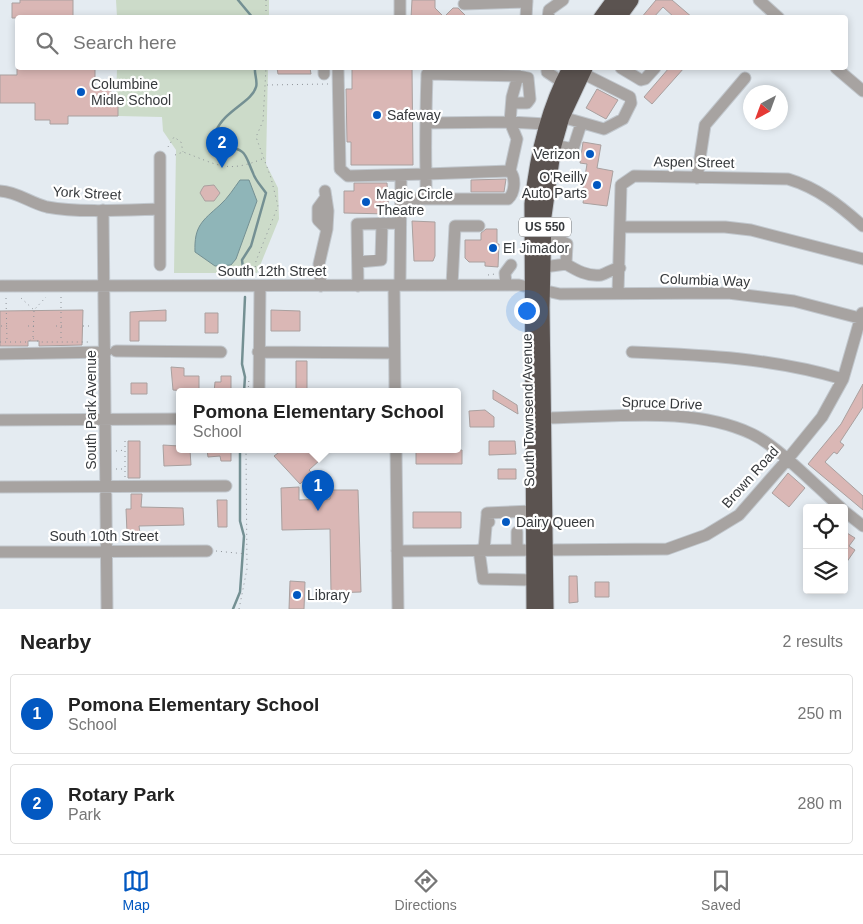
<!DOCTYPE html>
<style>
body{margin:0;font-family:Helvetica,sans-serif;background:#f2f2f2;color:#222}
.controls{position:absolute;right:15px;bottom:15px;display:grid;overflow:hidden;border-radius:5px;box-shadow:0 2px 8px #0003}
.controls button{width:45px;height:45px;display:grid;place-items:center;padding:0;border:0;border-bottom:1px solid #e0e0e0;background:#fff;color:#222;font:25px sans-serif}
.compass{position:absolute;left:743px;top:85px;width:45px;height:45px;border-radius:50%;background:#fff;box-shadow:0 2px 8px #0003;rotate:221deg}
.you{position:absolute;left:526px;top:310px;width:18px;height:18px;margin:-12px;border:4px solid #fff;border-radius:50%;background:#1a73e8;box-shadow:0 0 0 8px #1a73e833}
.badge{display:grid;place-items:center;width:32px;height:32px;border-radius:50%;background:#0258c1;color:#fff;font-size:16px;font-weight:700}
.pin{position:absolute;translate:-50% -41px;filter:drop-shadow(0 1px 2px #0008)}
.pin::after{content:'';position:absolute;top:26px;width:18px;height:15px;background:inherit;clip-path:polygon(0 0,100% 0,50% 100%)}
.popup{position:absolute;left:176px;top:388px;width:285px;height:65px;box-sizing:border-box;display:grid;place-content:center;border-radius:5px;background:#fff;filter:drop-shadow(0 1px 4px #0005);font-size:16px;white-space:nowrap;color:#767676}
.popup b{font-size:19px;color:#222}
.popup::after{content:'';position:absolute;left:50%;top:100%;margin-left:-10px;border:10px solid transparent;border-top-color:#fff}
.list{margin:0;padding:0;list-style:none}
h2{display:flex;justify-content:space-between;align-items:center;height:65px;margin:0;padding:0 20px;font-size:21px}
h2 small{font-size:16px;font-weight:400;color:#767676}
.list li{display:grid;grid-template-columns:32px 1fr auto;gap:15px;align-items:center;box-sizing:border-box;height:80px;margin:0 10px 10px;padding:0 10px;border:1px solid #e0e0e0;border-radius:5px}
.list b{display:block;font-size:19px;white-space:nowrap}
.list p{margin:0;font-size:16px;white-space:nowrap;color:#767676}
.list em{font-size:16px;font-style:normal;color:#767676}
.icon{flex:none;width:28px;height:28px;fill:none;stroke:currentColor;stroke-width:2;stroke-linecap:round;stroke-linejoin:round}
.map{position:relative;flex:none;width:863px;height:609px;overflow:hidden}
.search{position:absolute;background:#fff;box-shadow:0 2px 8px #0003;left:15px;right:15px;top:15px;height:55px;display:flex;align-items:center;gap:12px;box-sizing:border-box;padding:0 18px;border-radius:5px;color:#767676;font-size:19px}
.sheet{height:245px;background:#fff}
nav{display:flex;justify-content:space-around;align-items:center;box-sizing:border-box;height:70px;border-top:1px solid #e0e0e0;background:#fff;font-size:14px;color:#767676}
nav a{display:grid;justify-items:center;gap:2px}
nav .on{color:#0258c1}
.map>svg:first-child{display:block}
.green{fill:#ccdbc9}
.water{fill:#8fb5b8;stroke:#749093}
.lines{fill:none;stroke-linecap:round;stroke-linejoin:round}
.stream{stroke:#749093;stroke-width:2.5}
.building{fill:#dab7b5;stroke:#a9a09f}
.minor-casing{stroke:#c1c7cd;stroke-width:13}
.highway-casing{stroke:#c1c7cd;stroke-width:17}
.path{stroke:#8d9297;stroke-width:1;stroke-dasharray:1 4;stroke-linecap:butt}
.minor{stroke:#a7a3a1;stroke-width:11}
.highway{stroke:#5b5350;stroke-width:15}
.poi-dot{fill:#0258c1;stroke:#fff;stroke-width:2}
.labels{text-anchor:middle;stroke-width:4.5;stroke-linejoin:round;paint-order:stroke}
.shield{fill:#fff;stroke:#727476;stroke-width:1}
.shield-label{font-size:12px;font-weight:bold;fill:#36393c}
.poi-label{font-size:14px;fill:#36393c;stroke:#fff;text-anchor:start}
.street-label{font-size:14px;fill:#36393c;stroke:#fff}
</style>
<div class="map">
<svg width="863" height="609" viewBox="0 0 863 609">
<rect width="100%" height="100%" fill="#e4ebf1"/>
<path class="green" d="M116 0H269V17H117Z
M117 68H268L266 164 278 188 279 219 257 273H174L176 150 163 131 162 117 118 116V104L116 103Z"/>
<path class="water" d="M240 180H249L257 201 236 259 231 265 215 266 195 252C194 226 202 221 220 205 228 198 234 188 240 180Z"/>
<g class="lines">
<path class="stream" d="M238 0 253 18
M243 268 242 260 251 246 266 193C262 187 255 180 253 173 244 153 248 151 224 145L216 131C225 110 252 102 256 87 258 82 254 73 255 68
M244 392 245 377 242 364 245 297
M233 609 240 592 244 536 240 521V450"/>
</g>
<path class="building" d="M20 0H73V18H12V3H20Z
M412 0H435V8L444 17 453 8H458L468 18H411Z
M656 0H672L693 18H675L663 7 653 18H641Z
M17 68H95V88H111V104H118V116H68V124H50V120H35V103H0V75H17Z
M277 68H310L311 74H278Z
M352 68H412L413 165H351V142H347L346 89H352Z
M669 68H684L652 104 644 97Z
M597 89 618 100 606 119 586 108Z
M583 142 601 145 597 168 613 171 607 206 583 203 584 196 582 195 587 164 580 163Z
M506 179 504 192H471V180Z
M354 183H387L389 214 344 213V191H354Z
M214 185 220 193 214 201H205L200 193 202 189 204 186Z
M412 221 435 222V256L433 261H414Z
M486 229H497V244H499L498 267 485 266V262H469L465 258V240H481V233Z
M83 310 82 345 39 346V341H28V346H0V311Z
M166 310V321H139V341H130V312Z
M271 310 300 311V331H271Z
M205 313H218V333H205Z
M296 361H307V392H296Z
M171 367 184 368V376H199V392L173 390Z
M221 376H231V392H214L215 382H221Z
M131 383H147V394H131Z
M863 384V407L840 442 844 445 837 454 834 452 825 462 863 496V510L808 464 841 424Z
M493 390 517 405 518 414 493 399Z
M485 410 494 417V427H470L469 411Z
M128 441H140V478H128Z
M489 441H515L516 454 489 455Z
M163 445 179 446V450H190L191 465 164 466Z
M207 450H231V461H221L220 456 208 457Z
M282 450H310L320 460 309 470 312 473 300 484 274 456Z
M416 450H462V464H416Z
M498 469H516V479H498Z
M788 473 805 488 789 507 772 493Z
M299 487V500L330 499V490H358L361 592 331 593 330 529 282 530 281 488Z
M131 494H142L141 507 183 508 184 525 139 526 140 533H127L126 509H131Z
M217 500H227V527H218Z
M413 512H461V528H413Z
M847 533 855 538 849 546 855 550 844 566V537Z
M569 576H577L578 602 569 603Z
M290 581 305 582 304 609H289Z
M595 582H609V597H595Z"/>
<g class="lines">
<defs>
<path id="minor" d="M759 0 779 18
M464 4 527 2
M400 18V0
M526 18 527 0
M548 18 549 10 563 0
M338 68 340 169 348 176 426 174V199
M547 68V72L562 82
M621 68 641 80 645 79 655 68
M836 68 863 91
M324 74V68
M512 103H527L530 99 528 78 518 76
M562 117 604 129 623 119 631 103 630 97 582 73
M426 123 510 122 517 139 510 171 426 174C425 140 426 107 427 74L518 76 512 97 510 122 546 124
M554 145 573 149 581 124
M697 178 705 125 745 78
M0 191C18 192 30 203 47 207 79 213 127 210 160 209V265
M326 197 318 208V220L327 229
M400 199H508C515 193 516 178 510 171
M160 209V157
M103 210 107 609
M620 227H725L751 230 863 259
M358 262 381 260 382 224
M566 264C576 270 588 277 601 275 608 273 611 269 620 268
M544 267 566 264 567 244 545 233
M394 285 395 392
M400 285 401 175
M452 285 455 226H479
M506 285 505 273 511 265
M0 286 519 285 560 294 728 293 794 301 863 319
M321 286 319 264 327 229 328 211 325 191
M358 286 357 224 400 223
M618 293 621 185 634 176 788 179C818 188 839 205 863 226
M116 351 221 352
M258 352 394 353
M632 352C706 355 772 358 843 379
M0 354 106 352
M259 392 260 286
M544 418C610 418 691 405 752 434 779 447 817 487 841 508
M0 420 179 419
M396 450 398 609
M0 487 226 486
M844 511 863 526
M489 522 487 513 532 511
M517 532V550
M479 550 483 579 533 580
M484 550 487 515
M397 551 667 549 706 535 739 515 787 460 822 417 843 379 862 313
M0 552 207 551"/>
<path id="highway" d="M601 18 614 0
M618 18 631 0
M534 609 532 204C537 156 547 110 570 68
M546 609 542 307 544 216 554 145 562 117 585 68"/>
</defs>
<use href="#minor" class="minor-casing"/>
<use href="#highway" class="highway-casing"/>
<path class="path" d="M266 0V18
M267 85 328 84
M168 147 174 137 181 142 183 152
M175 155 183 152C217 164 226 174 262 159
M488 275 495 274
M254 277 256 261 278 206 271 178 256 137 263 121 266 68
M61 297V341
M6 298 7 342
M21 298 34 310 46 297
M1 326H11
M28 326H38
M56 326H65
M83 326H90
M33 337 34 311
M33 338 39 342H90
M0 342H28L33 338
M248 392 249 378
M116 451 125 450
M116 469H125
M125 477V440H128
M216 551 246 554
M239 609 247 569 246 450"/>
<use href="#minor" class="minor"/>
<use href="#highway" class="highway"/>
</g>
<g class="poi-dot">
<circle cx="81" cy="92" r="5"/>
<circle cx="377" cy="115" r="5"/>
<circle cx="590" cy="154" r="5"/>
<circle cx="597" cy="185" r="5"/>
<circle cx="366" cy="202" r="5"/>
<circle cx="493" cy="248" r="5"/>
<circle cx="506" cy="522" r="5"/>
<circle cx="297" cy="595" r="5"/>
</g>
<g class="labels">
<rect class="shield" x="519" y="217.5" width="52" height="19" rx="4"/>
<g class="shield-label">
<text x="545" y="231">US 550</text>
</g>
<g class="poi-label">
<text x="91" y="89">Columbine<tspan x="91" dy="16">Midle School</tspan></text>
<text x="387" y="120">Safeway</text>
<text x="580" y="159" text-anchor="end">Verizon</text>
<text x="587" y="182" text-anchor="end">O'Reilly<tspan x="587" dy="16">Auto Parts</tspan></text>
<text x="376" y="199">Magic Circle<tspan x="376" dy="16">Theatre</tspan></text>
<text x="503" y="253">El Jimador</text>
<text x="516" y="527">Dairy Queen</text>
<text x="307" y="600">Library</text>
</g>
<g class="street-label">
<text transform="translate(694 162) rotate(1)" y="5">Aspen Street</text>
<text transform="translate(87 193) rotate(3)" y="5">York Street</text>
<text x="272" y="276">South 12th Street</text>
<text transform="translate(705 280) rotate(2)" y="5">Columbia Way</text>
<text transform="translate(662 403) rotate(2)" y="5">Spruce Drive</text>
<text transform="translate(91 410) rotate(-90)" y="5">South Park Avenue</text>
<text transform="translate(528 410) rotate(-91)" y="5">South Townsend Avenue</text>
<text transform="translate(750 477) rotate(-48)" y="5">Brown Road</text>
<text x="104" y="541">South 10th Street</text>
</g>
</g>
</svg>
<div class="controls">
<button><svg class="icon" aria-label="locate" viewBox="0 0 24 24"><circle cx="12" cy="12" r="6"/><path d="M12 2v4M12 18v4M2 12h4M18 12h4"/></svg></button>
<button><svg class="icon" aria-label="layers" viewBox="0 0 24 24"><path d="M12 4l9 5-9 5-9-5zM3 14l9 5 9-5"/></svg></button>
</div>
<svg class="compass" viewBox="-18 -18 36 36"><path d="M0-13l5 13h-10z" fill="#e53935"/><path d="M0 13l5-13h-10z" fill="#767676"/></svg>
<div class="you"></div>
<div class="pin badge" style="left:318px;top:511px">1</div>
<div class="popup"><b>Pomona Elementary School</b>School</div>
<div class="pin badge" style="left:222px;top:168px">2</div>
<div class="search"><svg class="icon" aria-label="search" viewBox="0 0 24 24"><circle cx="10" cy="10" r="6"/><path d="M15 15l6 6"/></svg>Search here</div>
</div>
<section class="sheet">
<h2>Nearby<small>2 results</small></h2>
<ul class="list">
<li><span class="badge">1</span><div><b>Pomona Elementary School</b><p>School</p></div><em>250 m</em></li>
<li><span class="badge">2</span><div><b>Rotary Park</b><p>Park</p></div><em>280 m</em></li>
</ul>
</section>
<nav>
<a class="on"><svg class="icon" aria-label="map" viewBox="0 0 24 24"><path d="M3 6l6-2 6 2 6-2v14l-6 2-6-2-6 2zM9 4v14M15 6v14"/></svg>Map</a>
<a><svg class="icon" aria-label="directions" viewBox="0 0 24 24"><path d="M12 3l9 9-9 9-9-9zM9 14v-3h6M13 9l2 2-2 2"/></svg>Directions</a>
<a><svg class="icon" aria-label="saved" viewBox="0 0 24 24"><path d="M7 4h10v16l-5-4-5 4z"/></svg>Saved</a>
</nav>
